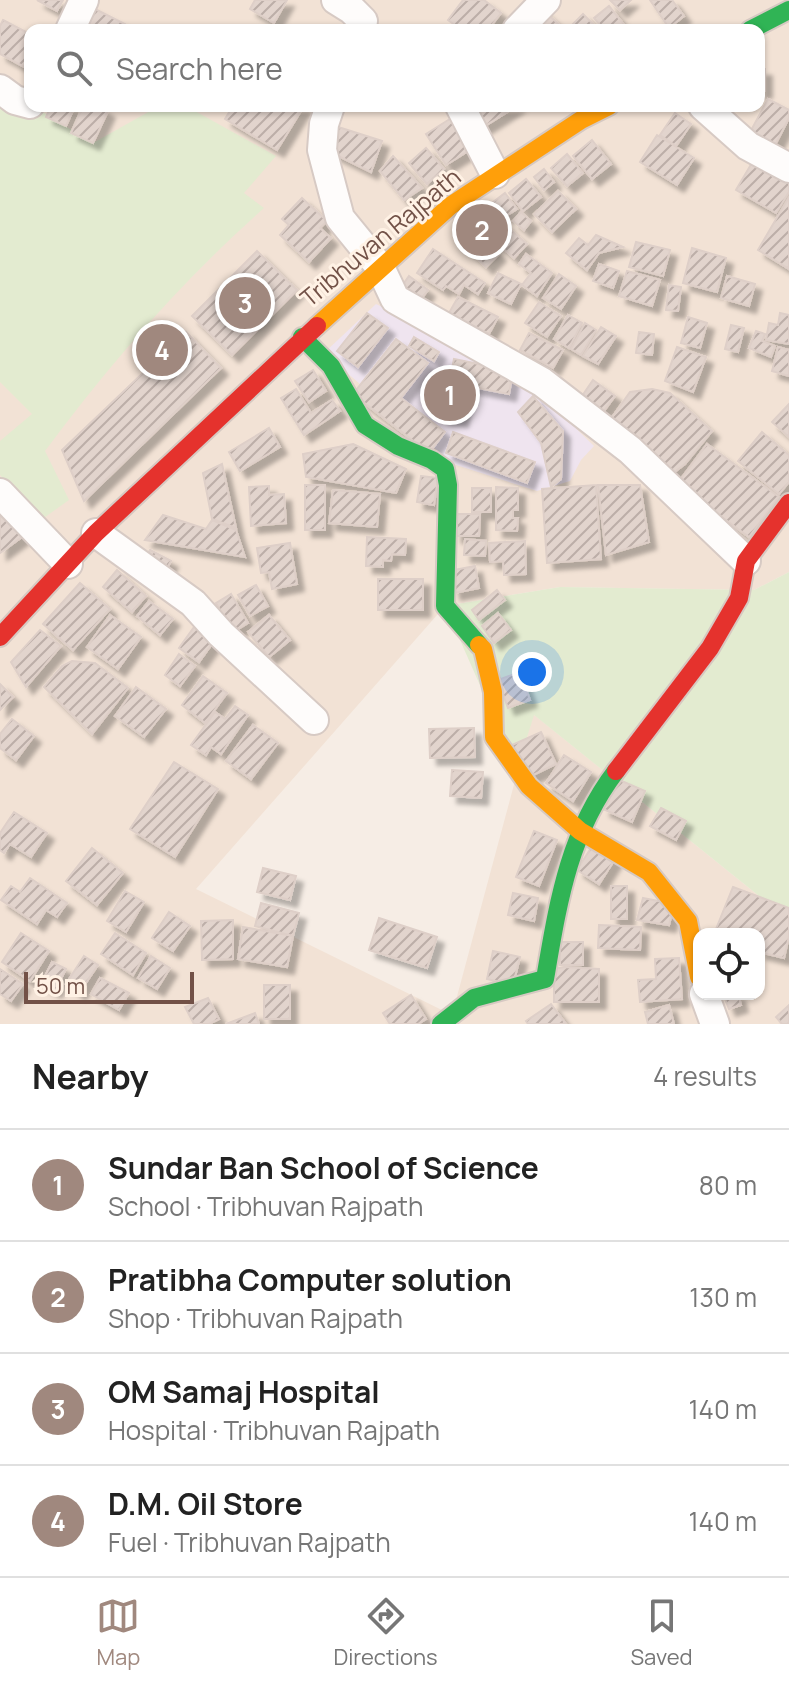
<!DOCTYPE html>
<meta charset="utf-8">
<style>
body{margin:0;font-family:Manrope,sans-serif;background:#f6f6f6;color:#222}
.controls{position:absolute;right:24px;bottom:24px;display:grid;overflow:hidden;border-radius:16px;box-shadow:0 2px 6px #0004}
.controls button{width:72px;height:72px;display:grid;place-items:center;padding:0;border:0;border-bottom:2px solid #e0e0e0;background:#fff;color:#222;font:40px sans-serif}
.scale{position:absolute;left:24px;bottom:20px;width:170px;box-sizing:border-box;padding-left:8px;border:4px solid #725147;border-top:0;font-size:22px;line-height:28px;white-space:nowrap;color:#725147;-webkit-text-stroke:6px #fff2e5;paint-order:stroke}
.you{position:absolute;left:532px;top:672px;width:28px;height:28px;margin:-20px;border:6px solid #fff;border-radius:50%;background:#1a73e8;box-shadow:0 0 0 12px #1a73e833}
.badge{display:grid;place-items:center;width:52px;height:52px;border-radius:50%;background:#a0887e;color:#fff;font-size:26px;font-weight:700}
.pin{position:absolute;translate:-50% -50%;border:4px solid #fff;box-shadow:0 2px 8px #0006}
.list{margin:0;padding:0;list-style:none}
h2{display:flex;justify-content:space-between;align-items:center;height:104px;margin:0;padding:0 32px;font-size:34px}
h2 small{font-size:26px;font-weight:400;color:#767676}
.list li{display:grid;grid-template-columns:52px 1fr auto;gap:24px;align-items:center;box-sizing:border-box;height:112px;padding:0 32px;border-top:2px solid #e0e0e0}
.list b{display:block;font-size:30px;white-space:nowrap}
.list p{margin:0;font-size:26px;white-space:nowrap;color:#767676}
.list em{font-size:26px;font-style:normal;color:#767676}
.icon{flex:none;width:44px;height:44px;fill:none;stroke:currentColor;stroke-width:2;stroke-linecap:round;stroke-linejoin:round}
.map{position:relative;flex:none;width:789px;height:1024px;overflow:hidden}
.search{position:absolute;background:#fff;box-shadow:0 2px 6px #0004;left:24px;right:24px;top:24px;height:88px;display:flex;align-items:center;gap:20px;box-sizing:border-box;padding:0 28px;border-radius:16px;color:#767676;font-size:30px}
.sheet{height:552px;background:#fff}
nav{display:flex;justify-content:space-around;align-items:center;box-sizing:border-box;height:112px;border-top:2px solid #e0e0e0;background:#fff;font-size:22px;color:#767676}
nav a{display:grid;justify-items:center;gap:4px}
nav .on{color:#a0887e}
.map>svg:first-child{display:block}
.residential{fill:#f2e2d5;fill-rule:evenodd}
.education{fill:#efe4ef}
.grass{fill:#e3ebd0}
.building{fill:url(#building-hatch);stroke:#decfc8;stroke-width:2;filter:url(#shadow)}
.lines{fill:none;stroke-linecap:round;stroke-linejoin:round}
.street-casing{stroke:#d7cac4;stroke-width:32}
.fast-casing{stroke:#d6c9c2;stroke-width:22}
.slow-casing{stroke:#d6c9c2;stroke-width:22}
.jam-casing{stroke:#d6c9c2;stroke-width:22}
.street{stroke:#fefcfb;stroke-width:28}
.fast{stroke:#30b455;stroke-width:18}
.slow{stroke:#ff9f0a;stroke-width:18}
.jam{stroke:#e5322d;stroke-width:18}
.labels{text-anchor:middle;stroke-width:6;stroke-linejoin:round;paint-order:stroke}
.street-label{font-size:24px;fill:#725147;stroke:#fff2e5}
</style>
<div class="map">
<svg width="789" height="1024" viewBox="0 0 789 1024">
<defs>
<pattern id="building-hatch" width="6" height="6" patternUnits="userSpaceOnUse" patternTransform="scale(2)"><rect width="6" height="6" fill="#e2d4cd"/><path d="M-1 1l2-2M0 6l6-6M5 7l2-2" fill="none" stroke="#bcaea8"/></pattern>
<filter id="shadow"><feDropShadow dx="7" dy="7" stdDeviation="2" flood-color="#0004"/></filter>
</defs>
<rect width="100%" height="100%" fill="#f6ede5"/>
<path class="residential" d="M0 0H789V572L754 590 560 587 445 606 196 889 452 1015 533 714 789 920V1024H0ZM30 30H759V106H30ZM699 934H759V994H699Z"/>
<path class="education" d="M376 304 517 371 594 446 581 460 570 481 537 491 453 464 324 353Z"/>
<path class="grass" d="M0 86 93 143 159 106H186L276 156 244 193 264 208C180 283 112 361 45 451L69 500 41 520 0 475V441L32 414 0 382Z
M789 572V920L534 715 517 769 445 606 560 587 754 590Z"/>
<path class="building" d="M37 0H63L57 11Z
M255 0H287L274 23 250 9Z
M463 0H484L501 13 488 30H462L448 20Z
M610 0H631L620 10Z
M650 0H672L684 16 669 28Z
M89 6 125 24 124 30H78Z
M609 6 622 22 628 30H604L594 18Z
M543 10 565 30H525Z
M583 14 599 30H579L573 24Z
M3 20 30 34V70L0 54V26Z
M759 69H765V91H759Z
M768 99 789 110V118L773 149 748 136Z
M51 106H75L66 126 46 117Z
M83 106H98L108 111 93 143 71 133Z
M233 106H304L277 150 225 119Z
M466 106H517L480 129Z
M675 113 691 124 676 146 660 135Z
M453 117 473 148 446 165 426 134Z
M335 126 382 141 371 172 332 153Z
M657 135 694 158 677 185 640 162Z
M592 140 611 164 592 179 573 156Z
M426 148 444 169 427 184 409 163Z
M567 154 583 173 567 186 551 168Z
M393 156 422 188 404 200 380 171Z
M753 161 789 182V192L776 213 736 190Z
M544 169 554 182 544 190 534 177Z
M526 179 541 197 523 211 509 193Z
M558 191 576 209 552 232 534 214Z
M505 193 517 209 506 216 500 208 490 216 497 224 487 232 475 216Z
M789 197V269L758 250Z
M302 198 327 221 320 228 331 238 309 262 280 235 289 225 282 219Z
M521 212 531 221 524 230 513 221Z
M468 222 499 254 486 267 454 235Z
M504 224 527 244 514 258 491 238Z
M596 235 623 247 599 253 587 270 566 253 579 238 588 245Z
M636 242 670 250 663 276 629 267Z
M692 248 726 258 717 292 683 283Z
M433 249 485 283 478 294 464 285 459 294 446 286 443 290 417 273Z
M257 251 297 290 232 355 192 316Z
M526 254 552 273 537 296 522 285 531 273 519 264Z
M599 264 619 271 613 288 593 281Z
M627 271 660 280 652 306 619 296Z
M498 273 521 284 511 304 488 293Z
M559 274 576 286 561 309 543 298Z
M409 276 428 290 416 306 397 293Z
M727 276 755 284 749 306 721 298Z
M669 285 681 287 678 311 666 310Z
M458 297 498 317 489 334 449 313Z
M539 302 561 316 547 337 525 323Z
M367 313 388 328 358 367 337 351Z
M780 313 789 315V344L766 340 769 323 778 325Z
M568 315 582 323 569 348 554 339Z
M688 317 707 323 700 348 681 343Z
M585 323 596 330 581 355 571 349Z
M731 325 744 328 738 352 725 349Z
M601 327 616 336 598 364 583 356Z
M756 331 765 334 762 341 775 346 771 357 749 348Z
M186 332 221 368 84 501 62 450Z
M639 332 654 334 652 355 636 353Z
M529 333 563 350 553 368 520 350Z
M414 337 439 352 434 361 409 346Z
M396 339 428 363 401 398 445 432 429 453 353 394Z
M677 347 706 357 693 392 665 381Z
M778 347 789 350V376L772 371Z
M454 359 513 371 509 394 468 386 461 420 442 417Z
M313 370 326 391 309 402 295 381Z
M593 380 615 396 601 415 580 399Z
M296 389 311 413 332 400 340 411 304 435 281 398Z
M652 389 670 393 712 431 685 464 672 474 608 423 630 392Z
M533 396 563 431 561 479 551 487 541 443 518 412Z
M789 404V437L772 422Z
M269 428 280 447 240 471 229 452Z
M453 432 535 462 527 483 446 453Z
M762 432 789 455V482L779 494 738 461Z
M353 444 406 469 396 493 306 477 303 454Z
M707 444 779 497 749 537 677 484Z
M222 464 236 528 212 519 203 473Z
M421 476 438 478 434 505 417 502Z
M305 485H325V530H305Z
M596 485 601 559 547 563 542 489Z
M598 485H640L649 542 606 555Z
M269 486V495L284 494 286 523 251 526 249 487Z
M496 487 518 488V510H513V518H518L517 531 496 530Z
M472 488H491V512H472Z
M333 490 380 494 377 527 329 523Z
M0 508 22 537 0 553Z
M455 514H480L479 536H455Z
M163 515 206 529 212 520 236 530 245 557 145 540Z
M367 537 406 539 405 555 392 554 391 561 383 560V567L366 566Z
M465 539 486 541 485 556 464 555Z
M525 541 526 574 504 575 503 561 490 562 489 543Z
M290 543 297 584 272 589 269 572 261 573 257 548Z
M150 550 171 561 166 570 145 558Z
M475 566 479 588 454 593 449 571Z
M117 570 146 596 132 612 103 587Z
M378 579H423V610H378Z
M80 583 110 609 73 650 43 624Z
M256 585 268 606 250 616 238 595Z
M497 590 505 600 479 620 472 610Z
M231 594 248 623 233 632 216 603Z
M149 601 173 619 160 635 137 616Z
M498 613 511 630 494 643 482 626Z
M110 615 141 637 118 669 87 647Z
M269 615 290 640 269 657 248 632Z
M197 623 217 637 199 662 179 648Z
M40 630 61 646 26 687 11 662Z
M179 654 195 666 180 686 165 675Z
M72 661 95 663 128 688 92 734 44 687 62 666Z
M520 672 530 700 508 708 498 680Z
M203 676 227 693 205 723 182 705Z
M0 684 13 697 0 710Z
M136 687 166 709 144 737 115 716Z
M235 706 248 715 221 754 211 747 206 755 191 745 215 712 225 719Z
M12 719 34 736 16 760 0 748V734Z
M253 725 278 743 251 779 226 761Z
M474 728 475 757 430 758 429 729Z
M541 732 556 764 527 778 512 745Z
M564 755 591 772 573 801 546 783Z
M174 762 218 789 175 857 130 829Z
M452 770 483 772 481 798 450 796Z
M617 779 645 791 632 822 603 809Z
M661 808 686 821 676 840 650 826Z
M14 812 47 833 31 857 10 844 4 853 0 850V833Z
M534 831 557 840 539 886 516 877Z
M593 845 615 859 599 884 577 870Z
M92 848 123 873 97 905 66 881Z
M263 868 296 876 290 900 257 892Z
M30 878 67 903 57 917 46 910 37 924 1 900 11 886 20 892Z
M611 886H627V919H611Z
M733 887 789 908V936L784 958 759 952V934H714Z
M125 891 144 902 126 932 107 921Z
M513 893 538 898 534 921 508 915Z
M643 898 674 904 669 925 637 920Z
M261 903 299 913 293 936 255 926Z
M169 912 190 926 173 951 152 938Z
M379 918 437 937 427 968 369 950Z
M233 920V959L202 960 201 921Z
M599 925 641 927 640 950 598 948Z
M243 927 293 936 287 967 238 959Z
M21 933 49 951 30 981 2 962Z
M115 933 146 953 133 975 101 954Z
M560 942H583V965H560Z
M493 951 520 957 513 985 487 979Z
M84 956 98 965 79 993 66 984Z
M151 956 170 968 157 989 138 978Z
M679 958 682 999 640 1002 638 980 656 979 655 959Z
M52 962 66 969 55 991 41 984Z
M564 967 599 969V1002H554V969Z
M0 969 23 984 11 1001 0 994Z
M100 978 129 993 119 1010 91 994Z
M264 985H290V1019H264Z
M723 994H738L741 1005 729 1009Z
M411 995 426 1019 418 1024H390L383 1013Z
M208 998 219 1019 209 1024H194L185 1007Z
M551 1004 566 1024H528L526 1021Z
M669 1005 674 1024H648L645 1012Z
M789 1005V1024H782L776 1017Z
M255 1013 259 1024H226Z"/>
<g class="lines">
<defs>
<path id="street" d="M336 0 352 10 363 21 359 30
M70 30 84 0
M517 30 546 0
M0 89 15 100 30 104
M330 106 324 124 322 150 340 218 380 267 395 299 542 382 630 450 746 561
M460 106 495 174
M703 106 748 146 789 168
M0 493 68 564
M96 533 193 603 221 634 314 720
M704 994 715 1024"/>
<path id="fast" d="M750 30 789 10
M302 337 331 366 365 425 398 446 432 460 445 469 448 485 445 606 479 645
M441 1024 474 998 545 979C558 904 568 834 616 771"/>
<path id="slow" d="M317 326 450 206 581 120 609 106
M479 645 483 649 493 692 494 737 529 786 580 831 649 872 688 921 699 977"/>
<path id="jam" d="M0 637 96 533 317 326
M616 771 710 648 739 598 746 561 789 503"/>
</defs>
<use href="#street" class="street-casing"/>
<use href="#fast" class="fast-casing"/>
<use href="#slow" class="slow-casing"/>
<use href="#jam" class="jam-casing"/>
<use href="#street" class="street"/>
<use href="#fast" class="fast"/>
<use href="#slow" class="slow"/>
<use href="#jam" class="jam"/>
</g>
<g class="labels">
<g class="street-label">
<text transform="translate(381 238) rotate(-40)" y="8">Tribhuvan Rajpath</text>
</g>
</g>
</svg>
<div class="controls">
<button><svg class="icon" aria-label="locate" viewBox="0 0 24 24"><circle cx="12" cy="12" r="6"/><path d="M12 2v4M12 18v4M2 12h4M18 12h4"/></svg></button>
</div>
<div class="scale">50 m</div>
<div class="you"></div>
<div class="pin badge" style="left:450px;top:395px">1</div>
<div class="pin badge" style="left:482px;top:230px">2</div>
<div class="pin badge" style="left:245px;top:303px">3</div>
<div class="pin badge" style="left:162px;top:350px">4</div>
<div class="search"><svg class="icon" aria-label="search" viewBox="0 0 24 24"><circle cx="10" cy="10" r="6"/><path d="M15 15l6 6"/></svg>Search here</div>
</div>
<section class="sheet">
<h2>Nearby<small>4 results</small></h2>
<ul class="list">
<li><span class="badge">1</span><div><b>Sundar Ban School of Science</b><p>School · Tribhuvan Rajpath</p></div><em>80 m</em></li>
<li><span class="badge">2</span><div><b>Pratibha Computer solution</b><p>Shop · Tribhuvan Rajpath</p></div><em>130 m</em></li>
<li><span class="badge">3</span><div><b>OM Samaj Hospital</b><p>Hospital · Tribhuvan Rajpath</p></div><em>140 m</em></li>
<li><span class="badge">4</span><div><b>D.M. Oil Store</b><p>Fuel · Tribhuvan Rajpath</p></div><em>140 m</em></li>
</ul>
</section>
<nav>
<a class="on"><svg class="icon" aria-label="map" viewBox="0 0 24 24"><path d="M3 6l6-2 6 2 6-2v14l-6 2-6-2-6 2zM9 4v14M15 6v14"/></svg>Map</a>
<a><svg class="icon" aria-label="directions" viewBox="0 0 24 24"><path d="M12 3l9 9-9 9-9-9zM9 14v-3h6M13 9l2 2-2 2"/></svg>Directions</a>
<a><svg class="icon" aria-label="saved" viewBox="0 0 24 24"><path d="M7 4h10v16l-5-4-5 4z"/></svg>Saved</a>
</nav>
